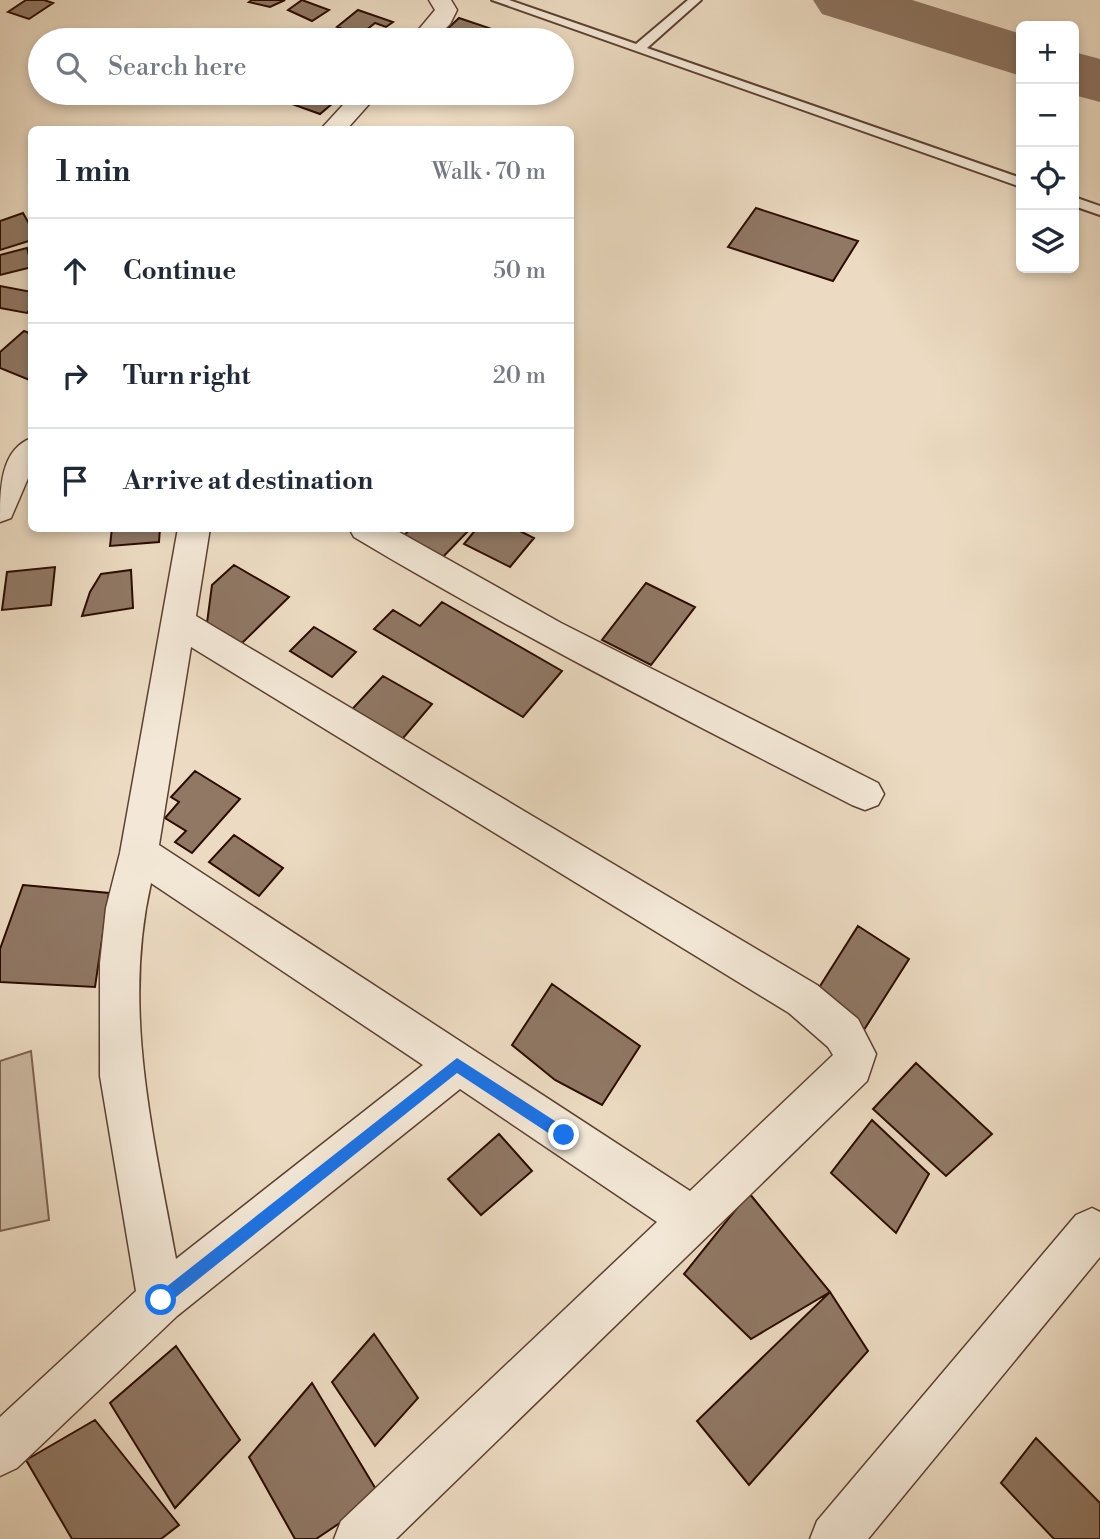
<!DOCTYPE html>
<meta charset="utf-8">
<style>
body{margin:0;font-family:"Libre Bodoni",serif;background:#f2f2f3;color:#1f2937}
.controls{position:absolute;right:21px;top:21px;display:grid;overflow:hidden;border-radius:10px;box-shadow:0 4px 10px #0003}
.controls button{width:63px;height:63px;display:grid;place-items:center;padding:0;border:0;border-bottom:2px solid #e0e1e3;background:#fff;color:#1f2937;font:35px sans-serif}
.stop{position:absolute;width:21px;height:21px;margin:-16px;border:5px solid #1a73e8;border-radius:50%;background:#fff}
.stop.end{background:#1a73e8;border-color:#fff;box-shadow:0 2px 7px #0008}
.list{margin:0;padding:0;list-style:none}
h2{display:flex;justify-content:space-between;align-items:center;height:91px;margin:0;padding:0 28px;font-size:30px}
h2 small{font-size:23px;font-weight:400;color:#747a83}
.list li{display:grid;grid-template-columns:46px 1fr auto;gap:21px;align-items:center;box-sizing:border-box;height:105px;padding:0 28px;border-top:2px solid #e0e1e3}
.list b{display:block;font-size:26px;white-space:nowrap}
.list em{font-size:23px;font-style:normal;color:#747a83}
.icon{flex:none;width:38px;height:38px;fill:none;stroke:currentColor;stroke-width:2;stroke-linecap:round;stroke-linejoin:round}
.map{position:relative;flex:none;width:1100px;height:1539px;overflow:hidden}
.search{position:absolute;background:#fff;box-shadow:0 4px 10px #0003;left:28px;top:28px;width:546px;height:77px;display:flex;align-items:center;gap:18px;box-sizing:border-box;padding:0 24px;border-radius:38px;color:#747a83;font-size:26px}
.panel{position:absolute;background:#fff;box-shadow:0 4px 10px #0003;left:28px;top:126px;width:546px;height:406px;border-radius:10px}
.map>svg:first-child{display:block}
.green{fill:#cbb8a1;stroke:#7c6250;stroke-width:2}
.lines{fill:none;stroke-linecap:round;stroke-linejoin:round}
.taxiway{fill:#8c7461;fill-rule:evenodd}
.building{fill:#907865;stroke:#2c0c00;stroke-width:2}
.service-casing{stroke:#5c4030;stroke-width:4}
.minor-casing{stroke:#5c4030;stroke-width:3}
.service{fill:#f3e8d7;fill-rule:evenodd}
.minor{fill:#f3e8d7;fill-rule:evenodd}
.route{fill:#1a73e8}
</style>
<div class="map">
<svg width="1100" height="1539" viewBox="0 0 1100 1539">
<rect width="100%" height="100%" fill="#ecdbc2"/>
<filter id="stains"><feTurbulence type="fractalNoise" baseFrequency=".00286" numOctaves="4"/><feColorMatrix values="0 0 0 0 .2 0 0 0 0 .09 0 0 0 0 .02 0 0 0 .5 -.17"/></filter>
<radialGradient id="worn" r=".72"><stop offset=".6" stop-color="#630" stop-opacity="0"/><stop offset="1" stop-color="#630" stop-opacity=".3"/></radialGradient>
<path class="green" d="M31 1051 49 1220 0 1231V1061Z"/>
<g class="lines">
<path class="taxiway" d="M813 0H912L1021 34V76L822 14Z
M1074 52 1100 59V102L1074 95Z"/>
</g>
<path class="building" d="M26 0H44L53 3 29 19 8 12Z
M252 0H285L270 7 249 2Z
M302 0 329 10 312 21 288 10Z
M358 10 393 22 386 27 375 23 360 35 337 27Z
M459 18 489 28 485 31 479 29 468 38 463 36 459 40 442 34Z
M337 33 358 40H327Z
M302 93H324L339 98 320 114 289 103Z
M756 208 858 241 833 281 728 247Z
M23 213 32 229V240L0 250V221Z
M27 248 32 267 0 275V255Z
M0 286 32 292V306L27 313 0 308Z
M24 331 32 334V381L0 368V352Z
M112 528H160L159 542 110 546Z
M411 528H471L438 562 400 540Z
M477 528H514L534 538 510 567 464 544Z
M234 565 289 597 241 644 207 623 212 585Z
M55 567 51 605 2 610 7 572Z
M131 570 133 608 82 616 90 592 101 574Z
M646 583 695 607 651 665 602 640Z
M442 602 562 671 523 717 374 629 393 610 420 626Z
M314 627 356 652 332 677 290 651Z
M383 676 432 704 393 750 343 719Z
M195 771 240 799 192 853 175 842 186 831 165 818 179 802 171 797Z
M234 835 283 868 259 896 209 862Z
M23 885 109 893 95 987 0 982V949Z
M858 926 909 959 862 1033 815 994Z
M552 984 640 1046 602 1105 555 1080 512 1045Z
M916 1063 992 1134 946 1176 873 1109Z
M872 1120 929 1174 896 1233 831 1173Z
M499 1134 532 1171 481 1215 448 1179Z
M749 1193 830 1292 751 1339 684 1274Z
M830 1292 868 1351 749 1485 697 1421Z
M374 1334 418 1398 375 1446 332 1382Z
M176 1346 240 1440 175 1508 110 1403Z
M312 1383 380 1496 316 1539H295L249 1457Z
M95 1420 179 1525 161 1539H72L26 1460Z
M1036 1438 1100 1503V1539H1054L1001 1483Z"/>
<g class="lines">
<defs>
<path id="service" d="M492 0H509L636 44 688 0H701L647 48 1021 178V187Z
M1074 197 1100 206V215L1074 206Z"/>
<path id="minor" d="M429 0H451L457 10 450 24 434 40H410L435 10Z
M354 93H379L346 130H320Z
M32 438V469L11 518 0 522C0 490 0 449 32 438Z
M178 528H210L196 616 817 985 858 1019 876 1054 867 1081 396 1539H334L341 1521 657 1222 460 1089 177 1316 17 1468 0 1476V1417L136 1291 100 1076V963L106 908 120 853ZM191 647 789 1013 828 1047 833 1055 690 1191 159 845ZM151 883 423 1065 176 1259C153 1133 122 1010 151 883Z
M349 528H392L561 623 878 783 884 794 878 805 865 810 852 805C684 719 516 634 354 537Z
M1092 1208 1100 1212V1257L868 1539H810L817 1521 1076 1215Z"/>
</defs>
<use href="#service" class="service-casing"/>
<use href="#minor" class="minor-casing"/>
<use href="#service" class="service"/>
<use href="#minor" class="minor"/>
</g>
<path class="route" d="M457 1058 569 1130V1140H559L457 1073 166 1305H156V1295Z"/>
<rect width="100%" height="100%" filter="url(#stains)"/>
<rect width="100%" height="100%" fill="url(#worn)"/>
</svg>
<div class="controls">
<button>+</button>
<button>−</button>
<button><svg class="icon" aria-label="locate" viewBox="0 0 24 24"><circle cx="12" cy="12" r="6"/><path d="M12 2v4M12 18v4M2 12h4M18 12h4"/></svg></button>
<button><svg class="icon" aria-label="layers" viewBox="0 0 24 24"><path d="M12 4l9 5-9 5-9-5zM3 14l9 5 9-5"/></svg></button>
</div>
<div class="stop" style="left:161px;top:1300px"></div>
<div class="stop end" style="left:564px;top:1135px"></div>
<div class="search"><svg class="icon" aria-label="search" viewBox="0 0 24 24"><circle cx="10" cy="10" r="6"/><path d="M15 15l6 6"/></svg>Search here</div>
<section class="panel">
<h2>1 min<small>Walk · 70 m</small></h2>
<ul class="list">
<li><svg class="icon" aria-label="ahead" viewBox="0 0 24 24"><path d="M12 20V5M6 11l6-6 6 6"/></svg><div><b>Continue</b></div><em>50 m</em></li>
<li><svg class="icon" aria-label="right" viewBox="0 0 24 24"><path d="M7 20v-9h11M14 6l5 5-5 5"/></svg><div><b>Turn right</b></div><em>20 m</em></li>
<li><svg class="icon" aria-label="arrive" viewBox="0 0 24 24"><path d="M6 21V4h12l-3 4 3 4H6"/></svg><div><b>Arrive at destination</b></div></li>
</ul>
</section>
</div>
